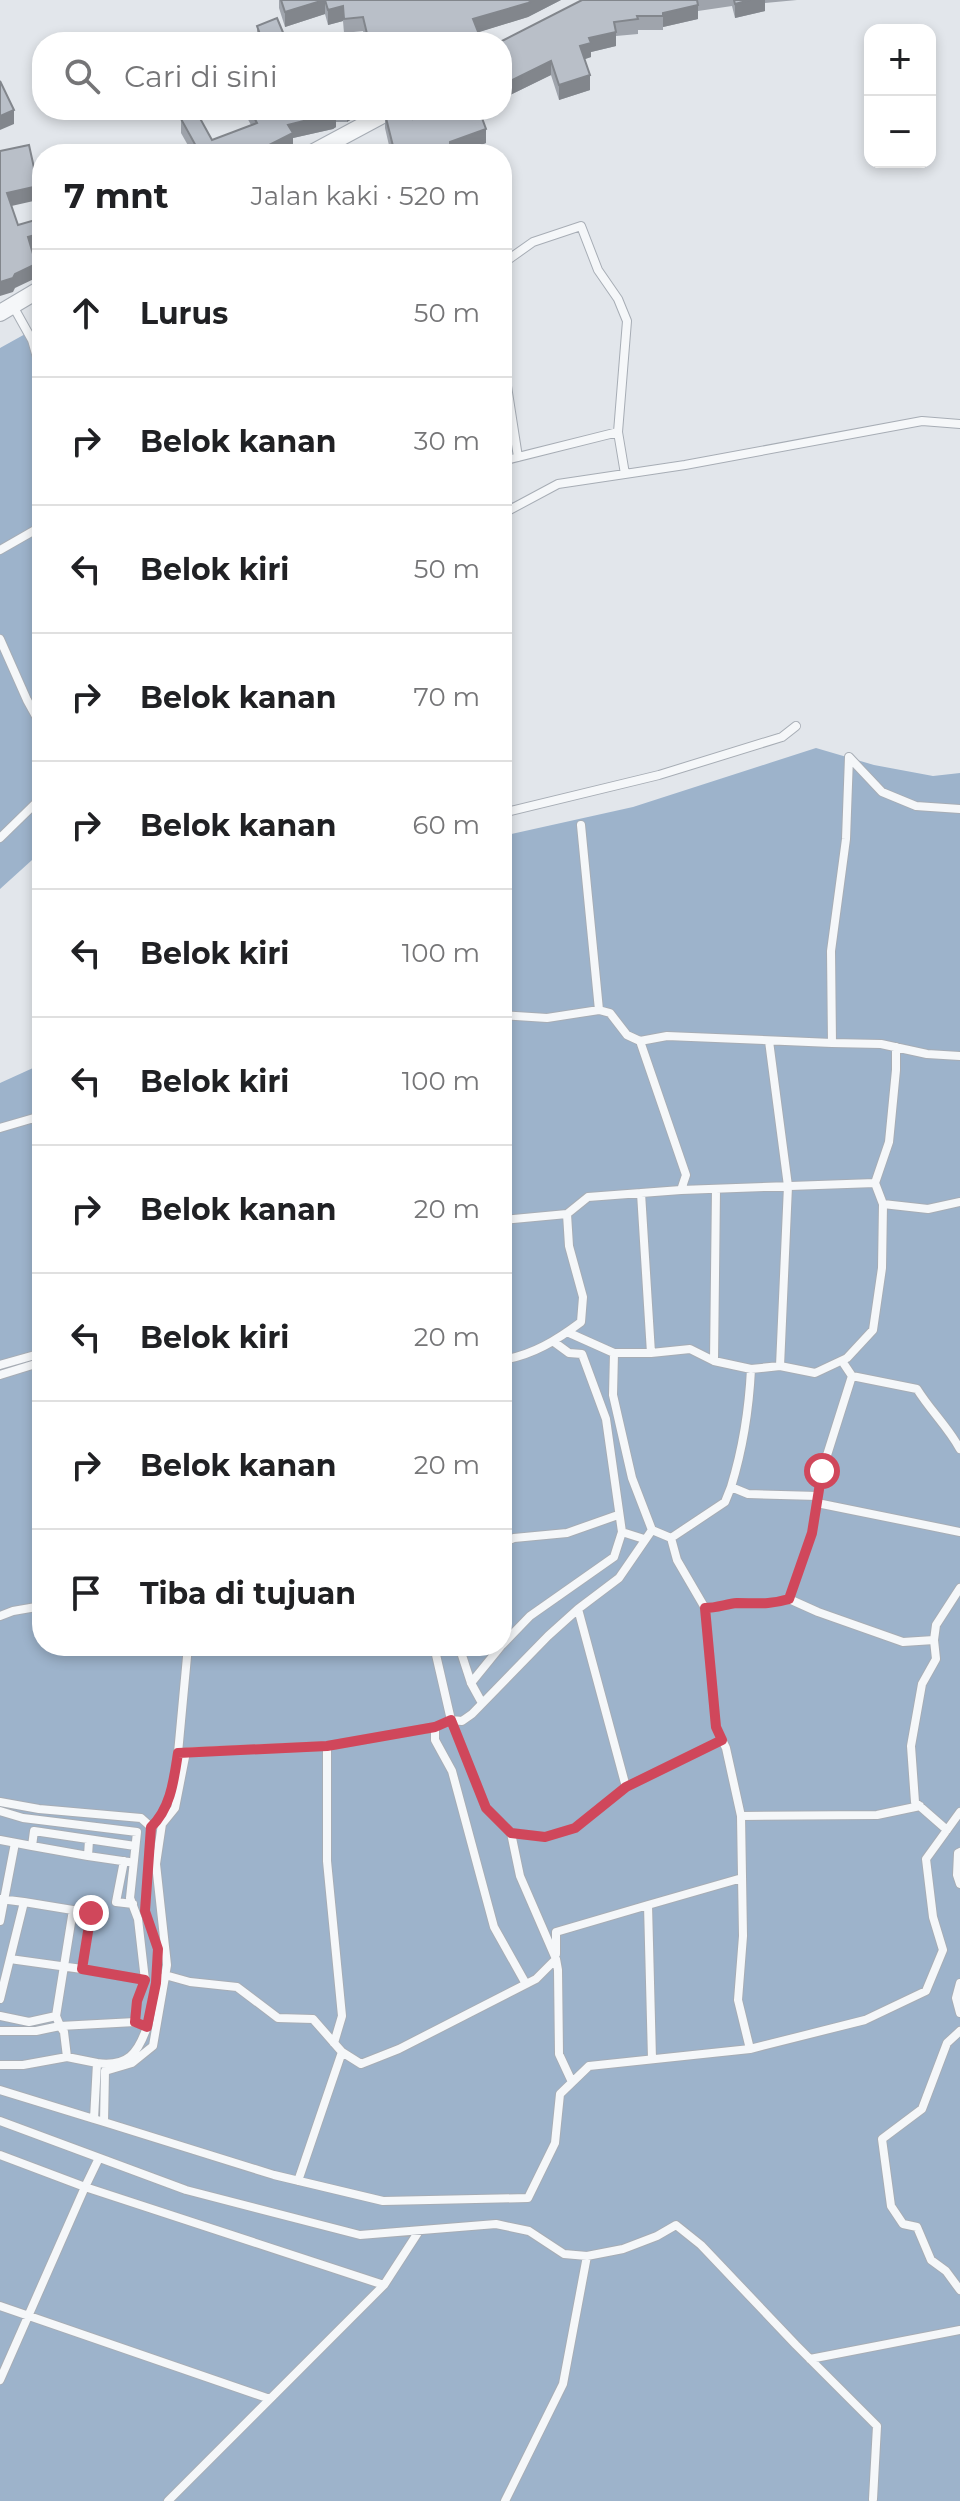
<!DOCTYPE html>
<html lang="id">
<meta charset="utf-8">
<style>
body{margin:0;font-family:Montserrat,sans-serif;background:#f6f6f6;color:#202124}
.controls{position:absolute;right:24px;top:24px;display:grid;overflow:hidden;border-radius:16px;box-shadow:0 4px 12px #0003}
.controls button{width:72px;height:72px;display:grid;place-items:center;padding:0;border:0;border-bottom:2px solid #e0e0e0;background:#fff;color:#202124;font:40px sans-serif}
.stop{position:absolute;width:24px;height:24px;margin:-18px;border:6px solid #d0475b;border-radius:50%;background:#fff}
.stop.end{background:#d0475b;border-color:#fff;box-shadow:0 2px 8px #0008}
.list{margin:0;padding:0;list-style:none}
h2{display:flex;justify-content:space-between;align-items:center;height:104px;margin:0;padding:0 32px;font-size:34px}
h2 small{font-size:26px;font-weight:400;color:#757577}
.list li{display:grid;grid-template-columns:52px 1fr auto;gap:24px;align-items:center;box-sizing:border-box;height:128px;padding:0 32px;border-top:2px solid #e0e0e0}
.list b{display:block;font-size:30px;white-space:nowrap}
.list em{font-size:26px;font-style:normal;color:#757577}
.icon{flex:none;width:44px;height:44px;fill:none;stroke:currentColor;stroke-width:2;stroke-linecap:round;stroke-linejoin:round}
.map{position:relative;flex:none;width:960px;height:2501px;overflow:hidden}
.search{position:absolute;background:#fff;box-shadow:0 4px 12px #0003;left:32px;top:32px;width:480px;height:88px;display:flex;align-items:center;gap:20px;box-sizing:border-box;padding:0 28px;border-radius:32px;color:#757577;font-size:30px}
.panel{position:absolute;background:#fff;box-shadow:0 4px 12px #0003;left:32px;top:144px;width:480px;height:1512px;border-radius:32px}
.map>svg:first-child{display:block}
.water{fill:#9db3cb}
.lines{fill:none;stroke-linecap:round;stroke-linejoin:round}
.lane-casing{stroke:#a7adb5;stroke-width:10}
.street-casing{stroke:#a7adb5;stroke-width:18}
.lane{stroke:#f5f7f9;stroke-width:8}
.street{stroke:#f5f7f9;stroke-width:16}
.wall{fill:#9fa4ac}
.shaded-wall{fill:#82868c}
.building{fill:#b9bfc8;stroke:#82868c;stroke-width:2}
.route{stroke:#d0475b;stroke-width:10}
</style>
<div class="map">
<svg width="960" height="2501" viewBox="0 0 960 2501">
<rect width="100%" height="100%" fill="#e2e6eb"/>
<path class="water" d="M42 331V851L0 889V348L27 333Z
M816 748 874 765 933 776 960 773V2501H0V1083L33 1068 42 1074V1646H502V836L633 807Z"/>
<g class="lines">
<defs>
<path id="lane" d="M502 264 533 242 581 226 598 270 618 299 627 321 618 432
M13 306 32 340 42 375
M502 354 518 457
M502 461 618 432 625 474
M502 482 509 510
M502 514 558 484 685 465 922 421 960 424
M0 550 42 526
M0 639 27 700 42 727
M502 813 659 775 782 737 796 726
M581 825 599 1010
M0 838 42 797
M502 1015 547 1018 599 1010 610 1013 627 1035 640 1041 686 1175 681 1190 588 1197 567 1214 502 1220
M640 1041 667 1036 832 1043 831 951 846 839 849 757 882 792 916 806 960 809
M832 1043 881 1044 927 1054 960 1056
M896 1047V1070L889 1142 875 1183 883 1204 928 1209 960 1202
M0 1128 34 1118 42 1134
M716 1189 714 1361 751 1369 780 1366 788 1186 769 1041
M681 1190 875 1183
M567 1332 614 1353H651L641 1193
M554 1342 569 1353 582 1354 606 1419 622 1532 644 1539
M614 1353 613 1395 632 1478 652 1530 671 1538 725 1502 731 1487
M651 1353 690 1349 714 1361
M502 1360C533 1355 557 1340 581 1322L583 1297 569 1246 567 1214
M842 1361 852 1376 917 1389C930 1410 948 1427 960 1449
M0 1365 42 1353
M780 1366 815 1373 847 1358 873 1330 882 1268 883 1204
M751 1369C749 1410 743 1448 731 1487L748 1494 818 1496 822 1471 852 1376
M0 1375 42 1362
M817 1503 960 1532
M652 1530 619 1578 578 1609 626 1787 722 1740
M671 1538 677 1560 705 1608C717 1608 726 1604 737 1603 757 1603 769 1605 789 1599L812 1533 818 1496
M502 1543 514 1538 567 1533 618 1515
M789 1599 818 1612 903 1642 934 1640 936 1625 960 1588
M705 1608 716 1727 726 1748 741 1816 877 1815 920 1806
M0 1616 13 1611 42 1606
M934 1640 936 1659 922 1684 911 1746 915 1802 947 1830
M502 1645 530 1616 614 1557 622 1532
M434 1646 451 1720 462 1721 472 1714 548 1636 578 1609
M459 1646 471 1683 482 1703
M471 1683 501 1646
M435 1727 451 1720 486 1808 511 1833 520 1876 556 1959
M327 1746 435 1727V1740L452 1771 494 1927 526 1984
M186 1752 327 1746V1861L342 2016 334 2043
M178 1753 188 1646
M0 1802 39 1809 141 1818 151 1827 145 1911 158 1949 156 1983 147 2027 135 2022
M0 1811 23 1818 137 1832 130 1898 138 1919 145 1980 137 2001 135 2022 60 2026 64 2032 67 2057
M741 1816 743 1936 738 2000 750 2049
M511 1833 545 1837 575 1828 626 1787
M0 1840 32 1846
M89 1840 88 1856 32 1846 34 1831 135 1846
M960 1852 958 1853 957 1875 960 1884
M88 1856 129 1862
M124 1861 116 1902 133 1904
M0 1899 24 1902 0 1999
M24 1902 91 1913 82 1969 145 1980
M0 1921 15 1843
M556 1954V1932L648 1905
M10 1959 82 1969
M165 1975 190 1982 237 1987 278 2018 313 2019 342 2052 298 2181
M960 1983 956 1998 960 2013
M0 2016 29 2022 56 2016 60 2026 36 2031H0
M56 2016 73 1910
M960 2031 947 2043 922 2109 882 2139 891 2206 903 2224 917 2227 931 2260 946 2271 960 2290
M342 2052 361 2064 399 2049 536 1979 556 1959 558 1970 559 2054 572 2082
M652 2059 648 1905 742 1878
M97 2063C128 2067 138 2053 147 2027
M0 2065H23L67 2057 97 2063 94 2119 0 2090
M94 2119 104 2122 105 2071 132 2063 153 2046 167 1965 156 1864 162 1824 175 1808 186 1752 178 1753C174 1779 171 1808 151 1827
M0 2121 186 2190 360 2235 496 2224 529 2231 564 2254 587 2256 623 2249 657 2236 676 2225 701 2245 796 2345 877 2426 873 2499
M104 2122 274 2175 383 2201 528 2198 555 2143 560 2094 589 2066 750 2049 865 2020 926 1991 943 1950 933 1917 926 1859 960 1812
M0 2155 85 2187 0 2380
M99 2158 85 2187 384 2285
M0 2306 270 2399
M810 2359 960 2330
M168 2501 384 2285 419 2231
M505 2501 563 2384 587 2256"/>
<path id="street" d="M310 154 392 110
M0 313 42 288"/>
</defs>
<use href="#lane" class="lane-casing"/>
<use href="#street" class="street-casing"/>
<use href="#lane" class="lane"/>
<use href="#street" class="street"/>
</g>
<path class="wall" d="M279 0H561L528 17 478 32 482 42H366L363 31 344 33 343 21 328 25 325 14 285 27 279 8Z
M582 0H797L765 3V11L735 18 732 6 698 11V19L663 27V30H638V34L616 36V46L591 52V57L584 59 590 90 559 100 551 75 504 98 502 95V42Z
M257 26 287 42H257Z
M245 110H357V116L347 122H336V127L333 129 293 138V148L190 149 181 133V119L212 140 251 125 245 114Z
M446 110H479L486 143 456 154H391L385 128V114L413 119 447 111Z"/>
<path class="shaded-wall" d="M325 0V14L285 27V12Z
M534 0H561L528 17 473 34V19Z
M750 0H765V11L735 18V4Z
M698 5V19L663 27V13Z
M343 6V21L328 25V10Z
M616 32V46L591 52V57L580 61V46L589 38Z
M551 61V75L504 98V84Z
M590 75V90L559 100V85Z
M14 110V124L0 130V116Z
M347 110H357V116L347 122Z
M336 113V127L333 129 293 138V148L279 154H253L288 125Z
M486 129V143L456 154H420V152Z
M38 186V200L7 207V193Z
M42 233V247L28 251V237Z
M36 264V278L15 288 13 292 0 296V282Z"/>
<path class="building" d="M281 0H324L285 12Z
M325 0H534L528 3 473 19 482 42H369L363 17 344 19 343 6 328 10Z
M582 0H697L698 5 663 13V16H637L638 19 614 22 616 32 589 38 591 43 580 46 590 75 559 85 551 61 504 84 502 81V42H500Z
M734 0H750L735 4Z
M277 18 287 42H263L257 26Z
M0 81 14 110 0 116Z
M250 110H336V113L288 125 293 133 253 153V154H180L196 146 181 119 196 111 212 140 257 123Z
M403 110H411L413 119 451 110H479L486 129 450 142V145L420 152 421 154H395L385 114Z
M29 145 38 186 7 193 18 225 42 218V233L28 237 36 264 15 274 13 278 0 282V151Z"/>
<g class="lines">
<path class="route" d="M91 1913 82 1969 145 1980 137 2001 135 2022 147 2027 156 1983 158 1949 145 1911 151 1827C171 1808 174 1779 178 1753L327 1746 435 1727 451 1720 486 1808 511 1833 545 1837 575 1828 626 1787 722 1740 716 1727 705 1608C717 1608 726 1604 737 1603 757 1603 769 1605 789 1599L812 1533 822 1471"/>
</g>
</svg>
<div class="controls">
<button>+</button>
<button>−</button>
</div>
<div class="stop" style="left:822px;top:1471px"></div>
<div class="stop end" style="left:91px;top:1913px"></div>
<div class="search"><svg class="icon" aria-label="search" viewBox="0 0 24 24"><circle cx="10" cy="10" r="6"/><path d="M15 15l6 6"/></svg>Cari di sini</div>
<section class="panel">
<h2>7 mnt<small>Jalan kaki · 520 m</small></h2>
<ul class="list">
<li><svg class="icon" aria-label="ahead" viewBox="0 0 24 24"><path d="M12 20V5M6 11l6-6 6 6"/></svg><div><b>Lurus</b></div><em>50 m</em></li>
<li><svg class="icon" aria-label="right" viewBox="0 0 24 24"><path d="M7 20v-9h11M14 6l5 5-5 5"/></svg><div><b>Belok kanan</b></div><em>30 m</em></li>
<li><svg class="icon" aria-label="left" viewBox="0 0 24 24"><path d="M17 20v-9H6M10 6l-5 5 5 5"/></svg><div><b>Belok kiri</b></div><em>50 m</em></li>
<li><svg class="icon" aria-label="right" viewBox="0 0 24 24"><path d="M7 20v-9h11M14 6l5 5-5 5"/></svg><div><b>Belok kanan</b></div><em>70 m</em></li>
<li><svg class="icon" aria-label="right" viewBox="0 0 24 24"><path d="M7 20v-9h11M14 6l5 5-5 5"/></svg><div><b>Belok kanan</b></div><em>60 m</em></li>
<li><svg class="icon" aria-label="left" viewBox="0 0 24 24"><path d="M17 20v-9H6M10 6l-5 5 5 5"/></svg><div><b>Belok kiri</b></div><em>100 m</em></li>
<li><svg class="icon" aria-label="left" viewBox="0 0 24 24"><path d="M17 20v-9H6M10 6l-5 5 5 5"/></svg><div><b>Belok kiri</b></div><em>100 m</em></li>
<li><svg class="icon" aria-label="right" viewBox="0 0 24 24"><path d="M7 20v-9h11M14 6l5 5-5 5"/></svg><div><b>Belok kanan</b></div><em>20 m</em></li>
<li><svg class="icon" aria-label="left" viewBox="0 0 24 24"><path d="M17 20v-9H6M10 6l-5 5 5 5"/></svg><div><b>Belok kiri</b></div><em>20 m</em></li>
<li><svg class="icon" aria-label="right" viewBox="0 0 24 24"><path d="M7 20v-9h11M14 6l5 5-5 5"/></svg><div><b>Belok kanan</b></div><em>20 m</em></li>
<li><svg class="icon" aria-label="arrive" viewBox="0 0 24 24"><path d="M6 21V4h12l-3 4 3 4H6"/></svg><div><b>Tiba di tujuan</b></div></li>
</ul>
</section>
</div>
